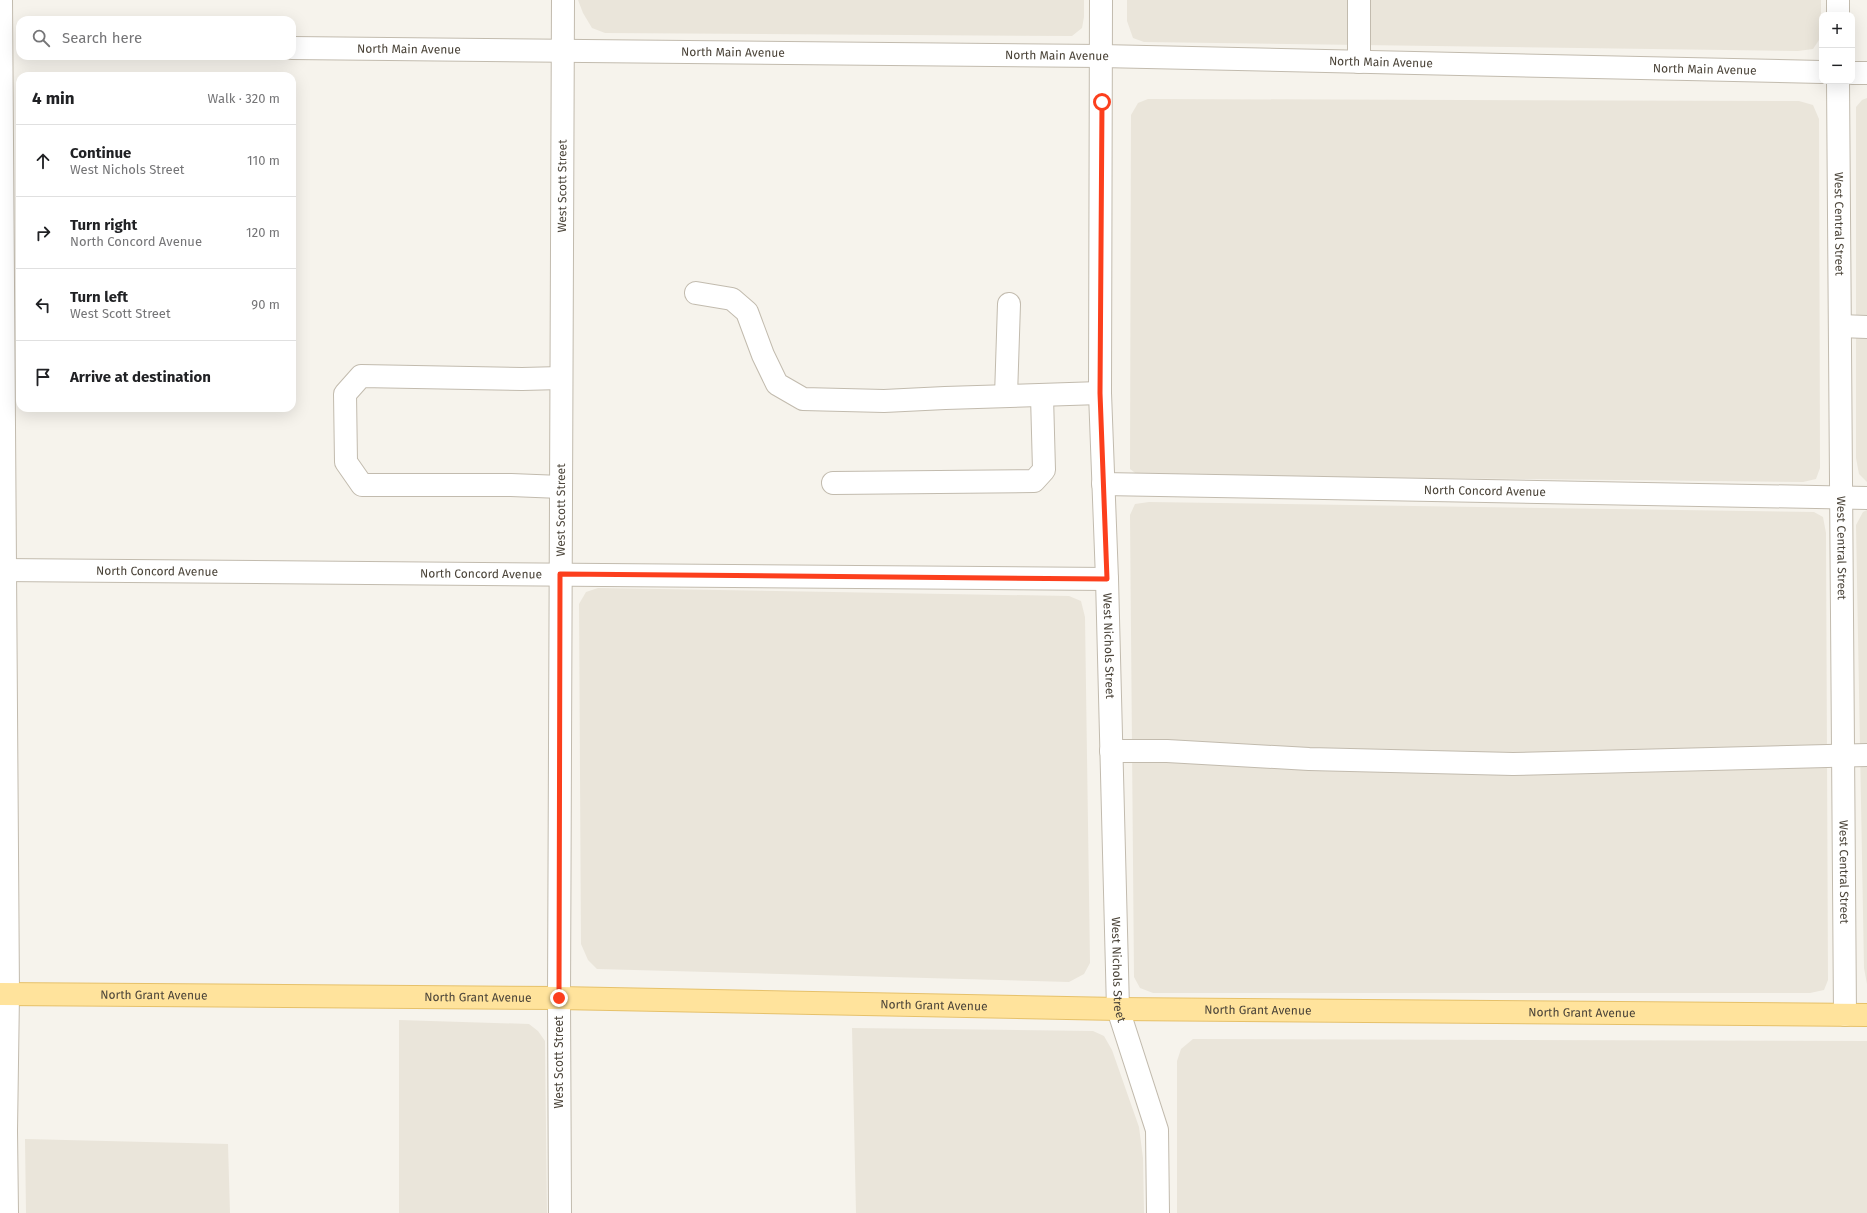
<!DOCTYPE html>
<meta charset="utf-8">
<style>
body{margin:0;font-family:"Fira Sans",sans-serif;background:#f6f6f6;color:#202124}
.controls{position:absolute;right:12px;top:12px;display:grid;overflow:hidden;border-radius:8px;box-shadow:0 4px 16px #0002}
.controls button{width:36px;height:36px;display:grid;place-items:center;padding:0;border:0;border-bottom:1px solid #e0e0e0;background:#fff;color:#202124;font:20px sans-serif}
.stop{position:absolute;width:12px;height:12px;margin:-9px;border:3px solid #fc3f1d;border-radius:50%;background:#fff}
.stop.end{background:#fc3f1d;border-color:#fff;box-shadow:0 1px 4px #0008}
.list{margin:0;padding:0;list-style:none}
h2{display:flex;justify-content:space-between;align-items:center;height:52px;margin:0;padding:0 16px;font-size:17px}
h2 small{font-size:13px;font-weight:400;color:#757577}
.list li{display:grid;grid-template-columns:26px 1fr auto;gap:12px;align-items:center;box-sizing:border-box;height:72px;padding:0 16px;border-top:1px solid #e0e0e0}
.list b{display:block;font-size:15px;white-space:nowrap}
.list p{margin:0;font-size:13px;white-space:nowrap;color:#757577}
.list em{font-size:13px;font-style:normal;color:#757577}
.icon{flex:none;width:22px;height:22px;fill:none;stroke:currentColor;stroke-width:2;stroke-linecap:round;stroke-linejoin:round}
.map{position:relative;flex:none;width:1867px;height:1213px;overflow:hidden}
.search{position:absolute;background:#fff;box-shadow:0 4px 16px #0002;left:16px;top:16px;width:280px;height:44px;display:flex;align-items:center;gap:10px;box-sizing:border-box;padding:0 14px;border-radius:12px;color:#757577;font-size:15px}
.panel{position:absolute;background:#fff;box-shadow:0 4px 16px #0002;left:16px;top:72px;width:280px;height:340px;border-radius:12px}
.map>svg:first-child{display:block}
.residential{fill:#eae5da}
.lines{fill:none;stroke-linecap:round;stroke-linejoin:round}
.minor-casing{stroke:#c2bbae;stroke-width:24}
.major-casing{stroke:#e6c16a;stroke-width:24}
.minor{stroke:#fff;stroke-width:22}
.major{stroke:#ffe39c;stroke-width:22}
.route{stroke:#fc3f1d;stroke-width:5}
.labels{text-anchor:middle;stroke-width:3.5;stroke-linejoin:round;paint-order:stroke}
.street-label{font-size:12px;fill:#4b4439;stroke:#fff}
</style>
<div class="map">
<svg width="1867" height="1213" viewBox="0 0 1867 1213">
<rect width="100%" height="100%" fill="#f6f3ec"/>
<path class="residential" d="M578 0H1084V17L1082 28 1072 36 605 33 592 28 583 13Z
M1127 0H1821V37L1813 49 1798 51 1144 42 1133 38 1127 21Z
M1867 98V482L1859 474 1856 458V107L1862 100Z
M1148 99 1799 101 1813 105 1819 119 1820 468 1816 479 1803 482 1138 475 1130 469 1131 115 1138 103Z
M1149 502 1814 512 1823 517 1826 533 1828 980 1824 990 1810 993H1153L1140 988 1134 977 1130 515 1135 504Z
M1867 510V984L1864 968 1856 525 1863 512Z
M598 588 1069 596 1081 601 1085 617 1090 963 1084 974 1069 982 597 969 588 960 581 944 579 604 586 592Z
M399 1020 529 1024 538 1031 545 1041 547 1213H399Z
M852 1028 1093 1031 1104 1036 1112 1050 1139 1127 1143 1158 1144 1213H856Z
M1193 1039 1867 1041V1213H1177V1061L1181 1049Z
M25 1139 228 1144 230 1213H26Z"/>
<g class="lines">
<defs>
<g id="minor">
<path d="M1 0 8 994 6 1131 7 1213"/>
<path id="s1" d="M1101 0 1100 393 1107 579 1118 1009 1157 1130 1158 1213"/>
<path d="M1359 0V62"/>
<path d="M1838 0V15"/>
<path id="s2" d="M292 48 1101 56 1822 72"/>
<path d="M1852 73H1867"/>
<path id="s3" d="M1838 81 1845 1015"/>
<path d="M696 293 732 299 747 312 763 355 777 384 803 399 884 401 945 398 1100 393"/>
<path d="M1840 326 1867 327"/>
<path d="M1006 396 1009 304"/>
<path d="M833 483 1034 481 1044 470 1042 396"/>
<path id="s4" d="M1103 484 1867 498"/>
<path d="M561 487 511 485H362L346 462 345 394 361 376 522 379 561 378"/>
<path id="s5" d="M0 570 1107 579"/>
<path d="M1111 751H1167L1309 759 1513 764 1867 755"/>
<path id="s6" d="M560 1213 559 998 563 0"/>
</g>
<g id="major">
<path id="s7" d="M0 994 559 998 1118 1009 1867 1015"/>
</g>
</defs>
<use href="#minor" class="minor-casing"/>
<use href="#major" class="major-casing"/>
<use href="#minor" class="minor"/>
<use href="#major" class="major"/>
</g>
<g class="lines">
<path class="route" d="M559 998 560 574 1107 579 1100 393 1102 102"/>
</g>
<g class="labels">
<g class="street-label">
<text dy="4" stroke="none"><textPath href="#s2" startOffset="117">North Main Avenue</textPath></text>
<text dy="4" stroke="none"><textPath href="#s2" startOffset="441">North Main Avenue</textPath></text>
<text dy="4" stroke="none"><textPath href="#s2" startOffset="765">North Main Avenue</textPath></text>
<text dy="4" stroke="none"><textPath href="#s2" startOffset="1089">North Main Avenue</textPath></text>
<text dy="4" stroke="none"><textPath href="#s2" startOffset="1413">North Main Avenue</textPath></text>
<text dy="4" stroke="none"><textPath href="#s6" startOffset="1027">West Scott Street</textPath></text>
<text dy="4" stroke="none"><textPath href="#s3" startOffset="143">West Central Street</textPath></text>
<text dy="4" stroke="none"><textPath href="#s4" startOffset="382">North Concord Avenue</textPath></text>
<text dy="4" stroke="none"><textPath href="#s6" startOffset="703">West Scott Street</textPath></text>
<text dy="4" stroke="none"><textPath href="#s3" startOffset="467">West Central Street</textPath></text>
<text dy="4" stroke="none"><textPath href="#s5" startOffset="157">North Concord Avenue</textPath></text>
<text dy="4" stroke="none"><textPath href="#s5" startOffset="481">North Concord Avenue</textPath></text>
<text dy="4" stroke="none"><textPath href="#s1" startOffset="646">West Nichols Street</textPath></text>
<text dy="4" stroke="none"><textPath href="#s3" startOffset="791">West Central Street</textPath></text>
<text dy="4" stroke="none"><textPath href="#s1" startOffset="970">West Nichols Street</textPath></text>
<text dy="4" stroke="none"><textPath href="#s7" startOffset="154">North Grant Avenue</textPath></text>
<text dy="4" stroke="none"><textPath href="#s7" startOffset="478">North Grant Avenue</textPath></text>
<text dy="4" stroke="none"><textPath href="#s7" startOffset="934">North Grant Avenue</textPath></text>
<text dy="4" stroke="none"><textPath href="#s7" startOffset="1258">North Grant Avenue</textPath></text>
<text dy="4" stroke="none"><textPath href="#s7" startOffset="1582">North Grant Avenue</textPath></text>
<text transform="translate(559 1062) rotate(-90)" y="4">West Scott Street</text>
</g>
</g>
</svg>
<div class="controls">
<button>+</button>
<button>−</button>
</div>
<div class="stop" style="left:1102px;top:102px"></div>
<div class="stop end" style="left:559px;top:998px"></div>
<div class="search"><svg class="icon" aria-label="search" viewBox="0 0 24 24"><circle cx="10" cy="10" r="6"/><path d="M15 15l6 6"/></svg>Search here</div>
<section class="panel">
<h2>4 min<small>Walk · 320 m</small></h2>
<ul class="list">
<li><svg class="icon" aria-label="ahead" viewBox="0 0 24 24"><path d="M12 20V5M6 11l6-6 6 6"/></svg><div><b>Continue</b><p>West Nichols Street</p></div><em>110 m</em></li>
<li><svg class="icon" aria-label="right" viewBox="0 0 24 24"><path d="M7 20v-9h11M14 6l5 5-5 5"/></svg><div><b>Turn right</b><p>North Concord Avenue</p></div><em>120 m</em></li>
<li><svg class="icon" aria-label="left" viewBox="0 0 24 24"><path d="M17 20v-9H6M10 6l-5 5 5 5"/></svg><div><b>Turn left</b><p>West Scott Street</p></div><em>90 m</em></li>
<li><svg class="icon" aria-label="arrive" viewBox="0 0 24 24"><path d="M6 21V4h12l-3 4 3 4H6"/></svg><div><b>Arrive at destination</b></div></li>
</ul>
</section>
</div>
